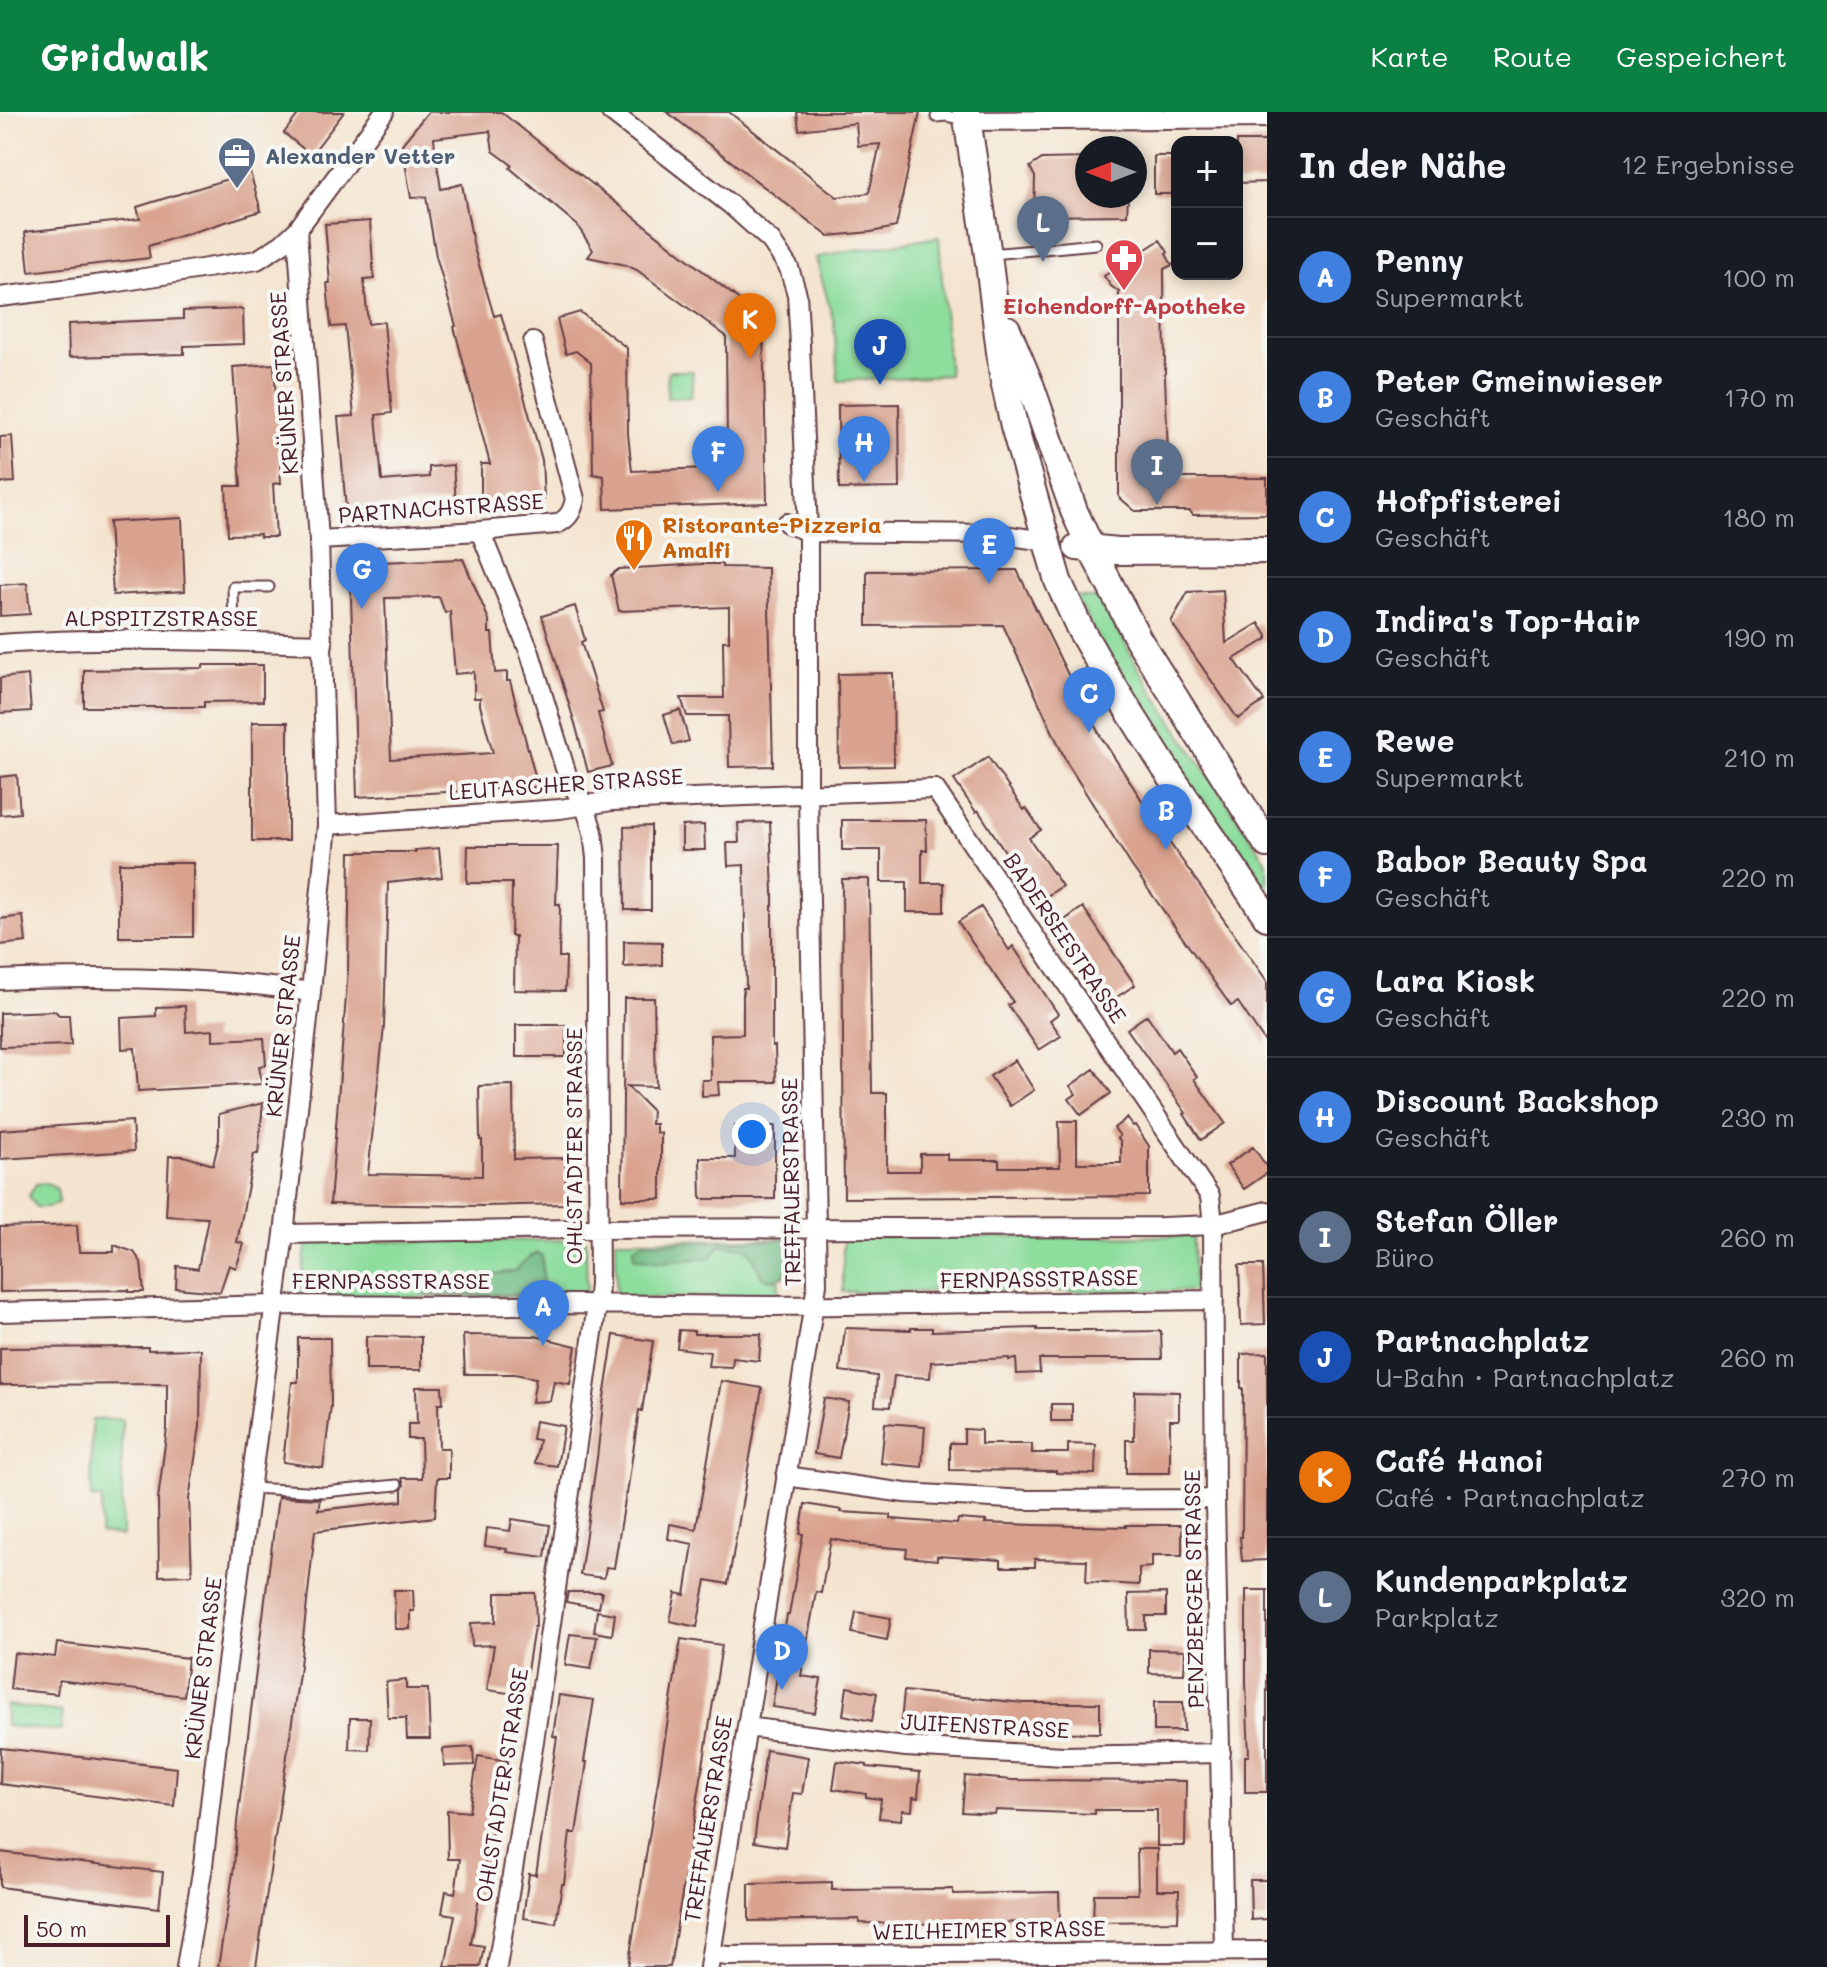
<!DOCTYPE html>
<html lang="de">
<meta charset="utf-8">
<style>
body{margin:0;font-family:Mali,sans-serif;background:#20242c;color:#f1f3f6}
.controls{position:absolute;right:24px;top:24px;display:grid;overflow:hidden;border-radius:16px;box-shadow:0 4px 12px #0003}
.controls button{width:72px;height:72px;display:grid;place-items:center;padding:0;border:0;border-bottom:2px solid #363941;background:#171b24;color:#f1f3f6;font:40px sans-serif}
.compass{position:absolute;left:1075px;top:24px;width:72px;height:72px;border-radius:50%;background:#171b24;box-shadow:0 4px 12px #0003;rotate:270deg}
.scale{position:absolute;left:24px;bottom:20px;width:146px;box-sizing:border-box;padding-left:8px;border:4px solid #4a1f2b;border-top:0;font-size:22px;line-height:28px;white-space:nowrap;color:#4a1f2b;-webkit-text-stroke:6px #f6f6f2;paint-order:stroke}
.you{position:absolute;left:752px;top:1022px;width:28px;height:28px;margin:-20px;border:6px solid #fff;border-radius:50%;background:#1a73e8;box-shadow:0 0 0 12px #1a73e833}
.badge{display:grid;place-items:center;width:52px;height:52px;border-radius:50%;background:#0b8043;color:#fff;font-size:26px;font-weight:700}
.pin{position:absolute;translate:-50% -66px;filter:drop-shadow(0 2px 4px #0008)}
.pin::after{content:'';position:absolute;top:42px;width:28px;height:24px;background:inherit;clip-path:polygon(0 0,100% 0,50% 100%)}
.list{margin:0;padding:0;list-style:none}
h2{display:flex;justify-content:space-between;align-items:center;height:104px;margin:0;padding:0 32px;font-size:34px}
h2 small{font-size:26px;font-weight:400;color:#9ea1a6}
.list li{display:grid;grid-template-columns:52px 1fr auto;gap:24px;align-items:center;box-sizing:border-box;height:120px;padding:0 32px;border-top:2px solid #363941}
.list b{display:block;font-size:30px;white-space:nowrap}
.list p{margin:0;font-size:26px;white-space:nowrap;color:#9ea1a6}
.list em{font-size:26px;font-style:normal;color:#9ea1a6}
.map{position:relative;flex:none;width:1267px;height:1855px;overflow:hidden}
header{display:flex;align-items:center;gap:48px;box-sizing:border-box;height:112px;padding:0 40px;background:#0b8043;color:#fff}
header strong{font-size:38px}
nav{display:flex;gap:44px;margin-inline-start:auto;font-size:28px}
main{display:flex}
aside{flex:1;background:#171b24}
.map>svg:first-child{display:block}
.green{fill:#8ddd9d;stroke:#6c7e64;stroke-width:2}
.forest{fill:#72bc84;stroke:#5e6e58;stroke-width:2}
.building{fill:#d9a28e;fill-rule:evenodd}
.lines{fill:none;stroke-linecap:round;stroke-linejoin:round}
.lane-casing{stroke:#643d44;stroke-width:13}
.street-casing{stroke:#643d44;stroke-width:22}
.secondary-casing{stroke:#643d44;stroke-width:30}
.lane{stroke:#fff;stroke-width:9}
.street{stroke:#fff;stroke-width:18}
.secondary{stroke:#fff;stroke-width:26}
.labels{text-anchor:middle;stroke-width:8;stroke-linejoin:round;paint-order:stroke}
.service-label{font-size:22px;font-weight:bold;fill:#4e5e75;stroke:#f6f6f2;text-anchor:start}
.health-label{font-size:22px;font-weight:bold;fill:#be3a42;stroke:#f6f6f2}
.street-label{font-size:22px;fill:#4a1f2b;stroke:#f6f6f2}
.food-label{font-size:22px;font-weight:bold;fill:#c56008;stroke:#f6f6f2;text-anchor:start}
</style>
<header>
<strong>Gridwalk</strong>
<nav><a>Karte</a><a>Route</a><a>Gespeichert</a></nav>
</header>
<main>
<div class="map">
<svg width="1267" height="1855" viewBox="0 0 1267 1855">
<rect width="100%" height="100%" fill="#f6f6f2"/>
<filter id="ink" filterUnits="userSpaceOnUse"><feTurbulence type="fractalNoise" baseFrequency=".0125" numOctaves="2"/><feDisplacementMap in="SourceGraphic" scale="16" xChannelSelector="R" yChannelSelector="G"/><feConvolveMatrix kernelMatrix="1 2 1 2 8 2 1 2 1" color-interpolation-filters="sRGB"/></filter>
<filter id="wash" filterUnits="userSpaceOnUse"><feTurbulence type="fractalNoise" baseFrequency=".006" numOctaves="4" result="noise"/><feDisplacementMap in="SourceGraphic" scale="32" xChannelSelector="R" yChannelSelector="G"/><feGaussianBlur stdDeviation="1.8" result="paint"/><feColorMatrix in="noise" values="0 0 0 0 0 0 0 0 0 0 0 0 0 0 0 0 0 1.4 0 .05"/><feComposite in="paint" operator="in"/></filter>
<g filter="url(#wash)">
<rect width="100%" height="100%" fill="#f4e4cf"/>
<path class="green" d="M939 125 949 263 838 269 834 211 816 146 837 141Z
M668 259H693L691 285 667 286Z
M1075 485 1101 487 1137 554 1168 603 1267 750V788L1151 620Z
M46 1071 57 1077 59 1090 50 1095H36L29 1084 36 1072Z
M1193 1124 1194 1179 843 1180V1125Z
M792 1127 793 1164 779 1165 778 1185 616 1186V1128Z
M586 1128 587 1184 299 1186 307 1130Z
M122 1307V1424L100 1422 102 1387 91 1386 92 1308Z
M6 1593 62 1600 61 1619 6 1614Z"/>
<path class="forest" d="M742 1128H787C794 1146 787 1179 761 1164 748 1135 755 1135 719 1134L711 1146C685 1147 659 1154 634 1145V1135L645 1130 657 1131Z
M537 1141 542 1144 543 1166 539 1180 534 1183 449 1182 428 1184 422 1180 425 1172 433 1169 456 1170 464 1167 514 1159 529 1145Z"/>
<g id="blocks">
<path class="building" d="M300 0H344L311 43 284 21Z
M428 0H501L756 201 760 199 768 213 763 215 767 391 605 397 604 364 593 362 591 251 576 239 566 242 557 207 580 200 627 236 628 322 632 359 708 356 727 332 726 224 637 158 626 153 588 145 593 138 577 113 510 56 512 53 493 39 490 19 434 26 436 45 441 77 462 72 474 136 494 204 501 202 542 348 544 386 481 389V352H490L454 215 456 214 436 144 426 85 411 86 402 32Z
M667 0H729L837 85 869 81 880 32 858 34 856 11 799 18 797 0H920L896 115 871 120 828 124Z
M1237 29H1267V70L1237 71Z
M1154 44H1177V82H1154Z
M1087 46V84H1128L1127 103 1034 104 1035 65 1030 55 1042 47Z
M250 60 261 99 148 134 150 146 29 160 25 120 140 107 137 95Z
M370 109 374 167 364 168 368 212 384 210 392 301 376 303 382 369 429 365V355L453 353 456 390 346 397 338 305 354 304 345 214 331 215 327 171H330L325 112Z
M1160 128 1168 140 1166 142 1172 153 1164 157 1165 266 1169 366H1267V402L1193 403 1190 399H1135L1119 385V180L1111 174 1104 164Z
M243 197 244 232 184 234V242L69 245 68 212 183 207V199Z
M274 252 281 371 273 372 276 425H260V422L228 423 226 374H241L233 255Z
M899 292 900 376 839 377 838 293Z
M12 324 15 370 0 371V325Z
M182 406 185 479 113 483 109 410Z
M463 447 489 508V521H492L495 561 507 560V569H510L538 675 357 685 350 451ZM439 485 445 501 450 499 455 562 474 560V586H480V593L493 641 391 647 385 486Z
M703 452H722V455L768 456 773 654 729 655 728 604H687L681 586H724L723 529H729V495L619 499 611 463 619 457Z
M1017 458 1074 575 1101 625 1167 727 1267 869V933L1238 890 1231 894 1131 753 1067 651 1003 513 867 514V459Z
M27 471 30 502 0 504V473Z
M1223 478 1226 531 1259 511 1267 524V527L1234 547 1264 589 1238 607 1171 510 1188 480Z
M575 494 585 528 581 530 603 600 598 601 612 654 588 660 576 615 542 504Z
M203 553H263V589L204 590V595H84V558L203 556Z
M893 561 894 654 839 655 838 562Z
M28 563 31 599 0 601V566Z
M680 598 689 629 673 633 664 603Z
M252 610H288V729H252Z
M988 645 1024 698 1026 696 1041 718 1029 726 1062 774 1038 790 978 698 976 700 954 668Z
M17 663 20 701 0 703V665Z
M842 708H926L927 738H922V771H944V800H907V770H881V738H842Z
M770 710 773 780V794H772V934H775L776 970H718L719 983 702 984V968H711L710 923 743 922V876H746L744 753 728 754 727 731H739L738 711Z
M704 713 705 738H682V714Z
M651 714V798H625L624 715Z
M468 734H558L556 792H560L559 845H566L565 879 514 878 515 824H511L512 771H467Z
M439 736 442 765 388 771 384 915 368 1062 482 1064V1028H480L479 974 513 973 514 1047 565 1046 566 1092 483 1094 330 1092 348 858 350 740H416L415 738Z
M119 751H193V825H119Z
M842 767H869L872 981H887V1059H920V1042H947V1048H999V1055H1060L1059 1009H1077V1051H1121V1030L1118 1026 1120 1024 1114 1016 1127 1006 1133 1014 1135 1013 1149 1034V1084L844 1086Z
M981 795 1009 838 1013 834 1058 902 1050 908 1061 924 1039 938 1008 893 1013 890 958 810Z
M1083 795 1135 873 1106 892 1086 859 1055 815Z
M23 804 26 830 0 833V807Z
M624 829 662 830V853L624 855Z
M624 886H654L656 975 627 974 652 999 651 1012H656V1021H661V1087H622Z
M185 894 186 920 213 918V928L264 926 266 953 259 954 262 972 138 979 135 936 122 937 121 906 156 904V895Z
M55 899 59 903H69L71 933 0 935V901Z
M1147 903 1172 940 1177 936 1197 965 1194 967 1225 1011 1201 1028 1184 1002 1186 1001 1127 917Z
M516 913H566V945H516Z
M1015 948 1034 978 1010 994 990 964Z
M1094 957 1111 981 1081 1003 1069 987 1076 982 1070 974Z
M263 991 258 1042H254L237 1130 244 1132 236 1156 229 1153 220 1180 176 1176 177 1154 198 1157 208 1106 166 1104 169 1044H184L213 1053 219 1028V1002Z
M132 1009 134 1039 0 1047V1018Z
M735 1014H775V1087H701L700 1046H735Z
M1253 1035 1267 1055V1061L1244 1077 1227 1053Z
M77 1113 79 1140H114V1133L134 1140 141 1150 144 1180H129V1178L0 1180V1115Z
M1239 1153H1263L1265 1212 1241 1213Z
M845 1216 911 1218V1216H932V1219L1037 1216V1218H1095V1220L1161 1219 1162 1247H1039L1040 1261 1017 1262 1016 1247 1009 1248V1246L931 1250 930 1266 894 1264 890 1295 875 1294 877 1264 840 1259Z
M679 1218 694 1219V1222H761L759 1249 733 1246 732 1255 708 1254 710 1240 677 1236Z
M463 1223 535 1224 576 1234 570 1272 554 1269 550 1289 532 1290 536 1266 514 1262H465Z
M614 1223 653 1229 642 1299 639 1298 627 1382H626L614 1456 606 1455 604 1466 580 1463 597 1346 603 1292Z
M366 1224 421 1225V1258H366Z
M298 1226H330L331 1294 323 1356 283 1350 292 1270H298Z
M148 1235V1238L201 1237 200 1314 189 1387 192 1463 159 1464 158 1388 167 1316V1272L0 1273V1236Z
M1267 1241V1448L1242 1449 1240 1425H1242L1243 1276H1241V1242Z
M721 1269 762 1276 728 1472 706 1468 697 1515 670 1509 676 1481 685 1483 693 1432 668 1427 670 1412 696 1417Z
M416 1275H442L443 1292H438L439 1336H449V1366H437L435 1405 315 1419 299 1562 256 1855H218L234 1755 237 1710 278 1385 320 1387 318 1398 402 1389V1378L404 1373 402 1366H422L421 1327H408V1312H417Z
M1135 1279 1179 1280V1308H1170V1361H1126V1328H1134Z
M824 1286 849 1290 839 1346 814 1342Z
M1051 1292H1072V1309H1051Z
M535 1309 564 1314 557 1354 535 1351 539 1328 532 1327Z
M885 1311 925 1314 922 1355 881 1351Z
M964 1317 981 1318V1332H1032V1341H1068V1332L1096 1333 1095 1362 1056 1361V1359L950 1358V1331H964Z
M805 1392 842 1398 841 1400 891 1403V1407L957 1412 958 1407 986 1409 985 1411 1035 1413 1126 1415V1413H1182V1443H1152V1455L1139 1456V1473L1086 1470 1087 1448 1035 1447V1455H1001V1448L937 1444V1448L906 1445 907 1437 860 1433V1432L831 1427 821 1481 816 1480 801 1564 821 1567 815 1601 772 1595 787 1503H789L803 1422H800Z
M512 1407 550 1413 545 1445 506 1440 507 1437 485 1434 487 1416 510 1419Z
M394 1478H413L414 1499H410V1517H395Z
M1246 1478H1267V1680H1245V1644H1249L1246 1570Z
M568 1480H602L599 1496 566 1490Z
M496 1481H535L536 1515H534L523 1583 487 1578 494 1533 472 1534 471 1511 496 1510Z
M1166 1481V1504H1146V1518H1129L1128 1482Z
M597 1499 615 1502 612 1523 594 1520Z
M856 1500 891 1506 887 1528 852 1521Z
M570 1522 597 1525 591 1557 565 1553Z
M681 1527 722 1533 700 1673 670 1855H628Z
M57 1531 188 1546 184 1584 59 1568 57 1582 10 1577 14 1541 55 1545Z
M1149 1537 1185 1538 1184 1562 1149 1561Z
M406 1568V1577H428L430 1627H407L406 1606H388L386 1570Z
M847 1575 877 1581 872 1609 843 1603Z
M904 1579 1024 1591H1100V1621L1023 1620V1618L944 1612V1615L901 1611Z
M559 1583 594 1588 584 1650H587L576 1721H570L564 1772H562L556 1811 523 1806 529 1762 536 1763 557 1625 553 1624Z
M1154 1590H1183L1184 1619H1154Z
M350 1606H370L369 1638 349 1637Z
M473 1635 474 1653 444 1654 443 1637Z
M1 1636 177 1656 174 1694 0 1672Z
M766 1638 808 1645 802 1682 793 1681 785 1735 754 1730Z
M478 1644 508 1649 503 1682 497 1681 490 1738H487L471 1832 484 1834 480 1855H445L455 1803 442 1801 446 1779 455 1781 460 1747H448L447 1698 469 1700Z
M837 1649 867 1653V1655L920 1660 918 1686 913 1685 912 1699 902 1698 901 1708 879 1706 881 1687 866 1685V1682L833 1677Z
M965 1664 1012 1668 1186 1669 1185 1734H1157V1698H1095V1702L996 1698 995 1702 962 1700Z
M1137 1737H1157V1778H1179L1178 1809 1093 1810 1094 1782H1138Z
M0 1740 163 1760 159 1796 0 1775Z
M1250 1768H1267V1807L1251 1808Z
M832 1770V1778L953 1777V1782L1059 1780 1060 1809 966 1812 859 1811V1807L749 1809V1772Z"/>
</g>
</g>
<g filter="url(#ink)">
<use href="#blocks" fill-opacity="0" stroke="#643d44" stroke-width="2"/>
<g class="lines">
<defs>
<path id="lane" d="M936 5 947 4 964 8
M992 142 1096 132
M234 530 233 475H269
M251 1376 324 1380 397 1373"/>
<path id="street" d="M611 0 731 93 771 129 789 156 797 182 800 233 808 420V681L817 1172 709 1855
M967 9 1267 6
M0 185 119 170 257 148 282 132 297 118
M787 411 808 420 996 422 1046 429
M480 419 530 541 568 666 585 694 593 720 596 746 599 1172 597 1193 534 1629 497 1855
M319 428 480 419 557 412C569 406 572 400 575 387L533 230
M0 532C107 524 215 529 323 532
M327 713 560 697 612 689 935 677 1210 1084 1213 1113 1215 1387 1224 1839
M0 868C104 864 209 865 311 880
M284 1122 571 1117 1162 1115 1213 1113 1267 1099
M0 1200 274 1193 458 1194 571 1192 771 1194 1214 1188
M786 1364 905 1381 1027 1388 1215 1387
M747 1615 906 1635 1064 1644 1221 1641
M712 1842 728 1844 1267 1839
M186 1855 203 1754 221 1597 284 1122 311 880 327 713 319 428 297 118 384 0"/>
<path id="secondary" d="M966 0 988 143 1003 264 1014 314 1058 469 1080 517 1110 569 1165 656 1267 805
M1007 217 1031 275 1074 399 1092 438 1138 527 1267 732
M1077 435 1118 439 1267 438"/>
</defs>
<use href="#lane" class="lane-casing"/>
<use href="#street" class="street-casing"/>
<use href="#secondary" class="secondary-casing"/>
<use href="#lane" class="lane"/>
<use href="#street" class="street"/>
<use href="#secondary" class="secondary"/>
</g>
</g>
<defs>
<symbol id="office-pin" viewBox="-11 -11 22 30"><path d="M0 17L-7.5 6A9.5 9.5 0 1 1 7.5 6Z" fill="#5c6f8a" stroke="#f6f6f2"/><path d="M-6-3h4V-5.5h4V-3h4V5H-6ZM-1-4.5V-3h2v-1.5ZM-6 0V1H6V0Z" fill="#fff"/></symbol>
<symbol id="pharmacy-pin" viewBox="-11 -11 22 30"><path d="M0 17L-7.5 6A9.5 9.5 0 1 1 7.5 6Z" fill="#e0444e" stroke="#f6f6f2"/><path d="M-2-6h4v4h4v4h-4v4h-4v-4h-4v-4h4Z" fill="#fff"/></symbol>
<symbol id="restaurant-pin" viewBox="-11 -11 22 30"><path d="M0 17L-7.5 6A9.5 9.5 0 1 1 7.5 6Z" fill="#e8710a" stroke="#f6f6f2"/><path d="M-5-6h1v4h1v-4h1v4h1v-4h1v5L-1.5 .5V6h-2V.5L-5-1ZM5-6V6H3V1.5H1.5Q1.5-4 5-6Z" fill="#fff"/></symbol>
</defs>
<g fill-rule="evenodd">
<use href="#office-pin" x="215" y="22" width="44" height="60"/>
<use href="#pharmacy-pin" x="1102" y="124" width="44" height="60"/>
<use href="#restaurant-pin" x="612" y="404" width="44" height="60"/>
</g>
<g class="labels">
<g class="service-label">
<text x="265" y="52">Alexander Vetter</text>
</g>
<g class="health-label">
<text x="1124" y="202">Eichendorff-Apotheke</text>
</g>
<g class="street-label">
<text transform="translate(284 271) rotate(-94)" y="8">KRÜNER STRASSE</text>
<text transform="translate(441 396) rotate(-4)" y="8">PARTNACHSTRASSE</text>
<text x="161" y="514">ALPSPITZSTRASSE</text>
<text transform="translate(566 672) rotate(-4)" y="8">LEUTASCHER STRASSE</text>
<text transform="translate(1065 826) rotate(56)" y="8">BADERSEESTRASSE</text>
<text transform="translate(283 914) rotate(-84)" y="8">KRÜNER STRASSE</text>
<text transform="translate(574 1034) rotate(-90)" y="8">OHLSTADTER STRASSE</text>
<text transform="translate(791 1070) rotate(-91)" y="8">TREFFAUERSTRASSE</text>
<text transform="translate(1039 1167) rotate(-1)" y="8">FERNPASSSTRASSE</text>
<text x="391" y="1177">FERNPASSSTRASSE</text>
<text transform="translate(1194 1477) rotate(-91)" y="8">PENZBERGER STRASSE</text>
<text transform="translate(203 1556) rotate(-83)" y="8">KRÜNER STRASSE</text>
<text transform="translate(985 1614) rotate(3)" y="8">JUIFENSTRASSE</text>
<text transform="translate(502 1673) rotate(-81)" y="8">OHLSTADTER STRASSE</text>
<text transform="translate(708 1707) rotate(-81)" y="8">TREFFAUERSTRASSE</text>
<text transform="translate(989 1818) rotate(-1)" y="8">WEILHEIMER STRASSE</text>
</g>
<g class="food-label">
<text x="662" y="421">Ristorante-Pizzeria<tspan x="662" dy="25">Amalfi</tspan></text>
</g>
</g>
</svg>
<div class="controls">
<button>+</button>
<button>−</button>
</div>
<svg class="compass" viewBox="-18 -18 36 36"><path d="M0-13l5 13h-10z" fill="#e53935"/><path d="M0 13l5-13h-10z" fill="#9ea1a6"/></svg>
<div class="scale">50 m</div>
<div class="you"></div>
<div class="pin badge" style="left:543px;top:1234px;background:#3f7fe0">A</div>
<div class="pin badge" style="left:1166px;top:738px;background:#3f7fe0">B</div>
<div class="pin badge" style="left:1089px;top:621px;background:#3f7fe0">C</div>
<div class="pin badge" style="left:782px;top:1578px;background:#3f7fe0">D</div>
<div class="pin badge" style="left:989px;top:472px;background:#3f7fe0">E</div>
<div class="pin badge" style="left:718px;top:380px;background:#3f7fe0">F</div>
<div class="pin badge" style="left:362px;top:497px;background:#3f7fe0">G</div>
<div class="pin badge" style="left:864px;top:370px;background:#3f7fe0">H</div>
<div class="pin badge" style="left:1157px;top:393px;background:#5c6f8a">I</div>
<div class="pin badge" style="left:880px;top:273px;background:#1a4fb4">J</div>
<div class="pin badge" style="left:750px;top:247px;background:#e8710a">K</div>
<div class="pin badge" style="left:1043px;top:150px;background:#5c6f8a">L</div>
</div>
<aside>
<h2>In der Nähe<small>12 Ergebnisse</small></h2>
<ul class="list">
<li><span class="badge" style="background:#3f7fe0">A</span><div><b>Penny</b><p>Supermarkt</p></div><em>100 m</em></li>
<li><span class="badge" style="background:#3f7fe0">B</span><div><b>Peter Gmeinwieser</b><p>Geschäft</p></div><em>170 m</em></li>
<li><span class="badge" style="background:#3f7fe0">C</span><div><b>Hofpfisterei</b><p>Geschäft</p></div><em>180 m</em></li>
<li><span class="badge" style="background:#3f7fe0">D</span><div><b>Indira's Top-Hair</b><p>Geschäft</p></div><em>190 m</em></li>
<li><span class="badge" style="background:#3f7fe0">E</span><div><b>Rewe</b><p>Supermarkt</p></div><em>210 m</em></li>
<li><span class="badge" style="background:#3f7fe0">F</span><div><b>Babor Beauty Spa</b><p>Geschäft</p></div><em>220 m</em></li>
<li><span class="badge" style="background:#3f7fe0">G</span><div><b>Lara Kiosk</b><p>Geschäft</p></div><em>220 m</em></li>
<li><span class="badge" style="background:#3f7fe0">H</span><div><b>Discount Backshop</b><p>Geschäft</p></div><em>230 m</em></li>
<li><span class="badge" style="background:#5c6f8a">I</span><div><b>Stefan Öller</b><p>Büro</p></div><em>260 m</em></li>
<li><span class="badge" style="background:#1a4fb4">J</span><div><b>Partnachplatz</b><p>U-Bahn · Partnachplatz</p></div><em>260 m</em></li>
<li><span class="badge" style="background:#e8710a">K</span><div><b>Café Hanoi</b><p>Café · Partnachplatz</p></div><em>270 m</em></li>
<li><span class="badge" style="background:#5c6f8a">L</span><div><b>Kundenparkplatz</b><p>Parkplatz</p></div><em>320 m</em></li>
</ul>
</aside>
</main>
